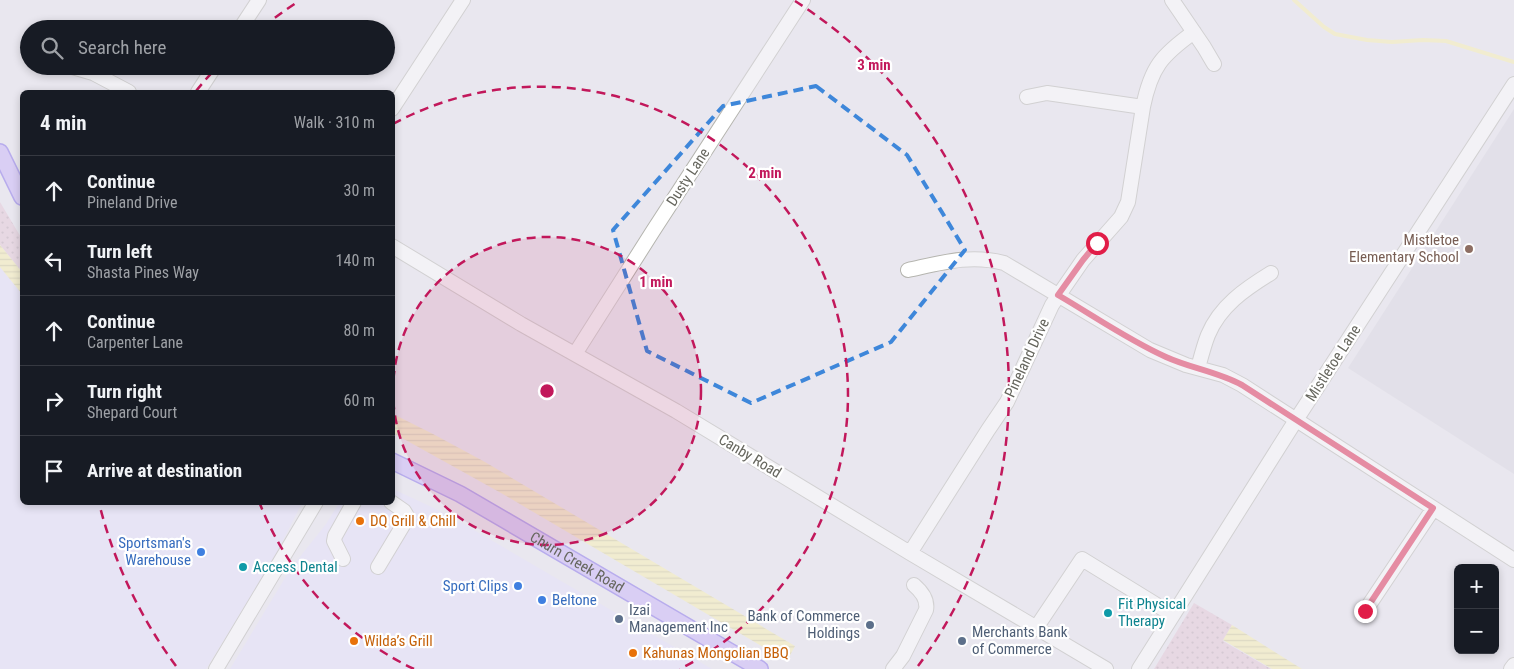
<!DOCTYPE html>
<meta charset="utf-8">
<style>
body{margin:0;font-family:"Roboto Condensed",sans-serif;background:#20242c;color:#f1f3f6}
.controls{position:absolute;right:15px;bottom:15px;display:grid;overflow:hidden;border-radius:8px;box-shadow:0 2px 8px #0003}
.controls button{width:45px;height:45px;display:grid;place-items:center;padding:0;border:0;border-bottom:1px solid #363941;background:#171b24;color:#f1f3f6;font:25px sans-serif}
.stop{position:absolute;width:15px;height:15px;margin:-11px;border:4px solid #e11d48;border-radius:50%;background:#fff}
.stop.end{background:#e11d48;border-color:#fff;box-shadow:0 1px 5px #0008}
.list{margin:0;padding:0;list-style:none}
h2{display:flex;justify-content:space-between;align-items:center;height:65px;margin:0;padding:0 20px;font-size:21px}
h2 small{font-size:16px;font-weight:400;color:#9ea1a6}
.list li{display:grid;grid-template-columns:32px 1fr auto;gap:15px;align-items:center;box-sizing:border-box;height:70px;padding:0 20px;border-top:1px solid #363941}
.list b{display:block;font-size:19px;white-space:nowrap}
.list p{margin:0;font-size:16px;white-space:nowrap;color:#9ea1a6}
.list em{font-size:16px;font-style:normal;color:#9ea1a6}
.icon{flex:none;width:28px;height:28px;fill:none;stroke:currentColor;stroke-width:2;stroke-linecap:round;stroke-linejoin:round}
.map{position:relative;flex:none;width:1514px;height:669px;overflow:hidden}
.search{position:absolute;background:#171b24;box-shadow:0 2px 8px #0003;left:20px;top:20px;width:375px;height:55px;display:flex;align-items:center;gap:12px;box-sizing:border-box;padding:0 18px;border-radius:28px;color:#9ea1a6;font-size:19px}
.panel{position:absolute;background:#171b24;box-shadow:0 2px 8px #0003;left:20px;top:90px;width:375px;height:415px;border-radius:8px}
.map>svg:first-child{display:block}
.commercial{fill:#e5dffc}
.education{fill:#dad8e2}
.grass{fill:url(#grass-dots)}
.water{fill:url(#water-rules)}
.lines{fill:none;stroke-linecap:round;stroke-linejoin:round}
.stream{stroke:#faf2ac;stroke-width:4}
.minor-casing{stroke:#b5b5af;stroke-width:16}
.major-casing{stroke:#7c65ea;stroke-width:18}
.minor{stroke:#fff;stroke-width:14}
.major{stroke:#c6b0fa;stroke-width:15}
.route{stroke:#e11d48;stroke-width:6}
.marked{fill:none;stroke:#3e87da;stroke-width:4;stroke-dasharray:10 6;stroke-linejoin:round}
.ring{fill:none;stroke:#c2185b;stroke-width:2.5;stroke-dasharray:9 6}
.education-dot{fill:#8d6e63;stroke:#fff;stroke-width:2}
.food-dot{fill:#e8710a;stroke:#fff;stroke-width:2}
.shop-dot{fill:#3f7fe0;stroke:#fff;stroke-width:2}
.culture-dot{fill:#0f9aa8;stroke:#fff;stroke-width:2}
.service-dot{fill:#5c6f8a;stroke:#fff;stroke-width:2}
.labels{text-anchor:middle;stroke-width:4.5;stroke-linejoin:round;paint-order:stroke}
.street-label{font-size:15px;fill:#66665e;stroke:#fff}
.education-label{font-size:15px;fill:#785e54;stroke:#fff;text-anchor:end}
.food-label{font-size:15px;fill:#c56008;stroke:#fff;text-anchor:start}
.shop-label{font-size:15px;fill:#366cbe;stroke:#fff;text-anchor:end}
.culture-label{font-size:15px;fill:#0d838f;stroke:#fff;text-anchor:start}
.service-label{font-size:15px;fill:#4e5e75;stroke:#fff;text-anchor:start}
.centre{fill:#c2185b;stroke:#fff;stroke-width:2.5}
.ring-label{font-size:15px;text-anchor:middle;font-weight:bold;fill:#c2185b;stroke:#fff;stroke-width:4.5;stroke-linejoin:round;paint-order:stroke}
</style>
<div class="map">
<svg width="1514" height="669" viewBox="0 0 1514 669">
<defs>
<pattern id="grass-dots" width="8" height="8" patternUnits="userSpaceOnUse" patternTransform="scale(1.25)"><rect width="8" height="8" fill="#e5c5d6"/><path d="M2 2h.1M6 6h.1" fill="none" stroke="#bda4b1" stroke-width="1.8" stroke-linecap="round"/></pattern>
<pattern id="water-rules" width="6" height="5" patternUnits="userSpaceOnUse" patternTransform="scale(1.25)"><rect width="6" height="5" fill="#faf2ac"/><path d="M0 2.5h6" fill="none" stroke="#cec88f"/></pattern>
</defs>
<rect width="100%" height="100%" fill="#e9e7ef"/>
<path class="commercial" d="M0 267 22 294V502L302 503 272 562 206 669H0Z
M393 489 436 509 467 526 712 669H230L291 568 326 524 339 503 392 502Z"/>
<path class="education" d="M1514 109V474L1348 368Z"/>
<path class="grass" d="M0 202 22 239V272L0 245Z
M1194 603 1232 625 1223 641 1271 669H1154Z"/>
<path class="water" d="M0 245 22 272V294L0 267Z
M393 414 433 434 485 462 795 646 787 661 501 493 393 433Z
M1232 625 1302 669H1272L1223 640Z"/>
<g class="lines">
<path class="stream" d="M1294 0 1324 27 1335 34 1367 40 1392 42 1423 40 1446 41 1514 62"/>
<defs>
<path id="minor" d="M1172 0 1204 47 1214 64
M240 29 259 0
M69 66 93 73 129 92
M198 92 215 66
M1027 97 1047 93 1143 107
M392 109 463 0
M392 246 521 324 676 411 910 553 1106 669
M908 270C941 263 970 254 1004 263L1150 350 1186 365 1223 375 1242 385 1514 560
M575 354 653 231 803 0
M1198 368C1201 357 1204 345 1208 335 1220 306 1245 289 1271 273
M910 553 988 430 1007 402 1052 305 1083 260 1121 217 1128 202 1143 107C1151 67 1162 55 1194 32
M343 559 334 541 335 536 354 502
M378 567 405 522 407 516 404 511 391 502
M1365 611 1433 509
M1036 628 1082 559 1173 615
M216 669 316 502
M893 669 903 656 926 610C928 600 921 591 914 585
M1139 669 1296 420 1514 84
M1511 669 1514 665"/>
<g id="major">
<path d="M0 152 22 197"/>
<path id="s1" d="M392 461 460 494 760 669"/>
</g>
</defs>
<use href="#minor" class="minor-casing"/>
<use href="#major" class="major-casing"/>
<use href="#minor" class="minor"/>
<use href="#major" class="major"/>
</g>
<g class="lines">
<path class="route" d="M1097 243 1083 260 1058 295C1094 316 1128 340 1166 357 1190 368 1218 372 1242 385L1433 508 1365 611"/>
</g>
<path d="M0 0H1514V669H0ZM816 86 907 155 965 250 891 342 751 403 647 351 613 230 723 106Z" fill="#e9e7ef" fill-opacity=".55" fill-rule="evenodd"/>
<path class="marked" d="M816 86 907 155 965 250 891 342 751 403 647 351 613 230 723 106Z"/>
<circle cx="547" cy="391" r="154" fill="#c2185b" fill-opacity=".12"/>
<g class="ring">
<circle cx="547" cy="391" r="154"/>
<path d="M414 669A308 308 0 0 1 260 504M393 124A308 308 0 1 1 680 669"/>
<path d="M176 666A462 462 0 0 1 99 503M196 91A462 462 0 0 1 217 67M263 27A462 462 0 0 1 299 1M795 1A462 462 0 0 1 918 666"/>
</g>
<circle class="education-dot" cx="1469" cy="249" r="5"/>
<g class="food-dot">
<circle cx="360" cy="521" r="5"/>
<circle cx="354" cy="641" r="5"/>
<circle cx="633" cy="653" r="5"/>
</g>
<g class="shop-dot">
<circle cx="201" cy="552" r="5"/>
<circle cx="518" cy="586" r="5"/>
<circle cx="542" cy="600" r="5"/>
</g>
<g class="culture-dot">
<circle cx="243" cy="567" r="5"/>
<circle cx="1108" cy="613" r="5"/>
</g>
<g class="service-dot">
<circle cx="619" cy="619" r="5"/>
<circle cx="870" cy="625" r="5"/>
<circle cx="962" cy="641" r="5"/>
</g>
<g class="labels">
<g class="street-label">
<text transform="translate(688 177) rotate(-57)" y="5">Dusty Lane</text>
<text transform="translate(1027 358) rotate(-65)" y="5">Pineland Drive</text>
<text transform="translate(1333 363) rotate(-57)" y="5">Mistletoe Lane</text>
<text transform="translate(750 456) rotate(31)" y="5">Canby Road</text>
<text dy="5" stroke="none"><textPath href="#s1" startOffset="211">Churn Creek Road</textPath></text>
</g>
<g class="education-label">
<text x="1459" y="245">Mistletoe<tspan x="1459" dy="17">Elementary School</tspan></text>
</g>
<g class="food-label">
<text x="370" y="526">DQ Grill &amp; Chill</text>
<text x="364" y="646">Wilda’s Grill</text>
<text x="643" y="658">Kahunas Mongolian BBQ</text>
</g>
<g class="shop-label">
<text x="191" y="548">Sportsman's<tspan x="191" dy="17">Warehouse</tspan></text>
<text x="508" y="591">Sport Clips</text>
<text x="552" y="605" text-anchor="start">Beltone</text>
</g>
<g class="culture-label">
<text x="253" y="572">Access Dental</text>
<text x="1118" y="609">Fit Physical<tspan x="1118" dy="17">Therapy</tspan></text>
</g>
<g class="service-label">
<text x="629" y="615">Izai<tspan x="629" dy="17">Management Inc</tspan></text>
<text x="860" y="621" text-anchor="end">Bank of Commerce<tspan x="860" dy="17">Holdings</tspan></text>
<text x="972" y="637">Merchants Bank<tspan x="972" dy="17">of Commerce</tspan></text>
</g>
</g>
<circle cx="547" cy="391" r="8" class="centre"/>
<g class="ring-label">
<text x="874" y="70">3 min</text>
<text x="765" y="178">2 min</text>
<text x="656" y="287">1 min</text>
</g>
</svg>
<div class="controls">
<button>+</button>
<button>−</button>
</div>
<div class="stop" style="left:1097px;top:243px"></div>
<div class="stop end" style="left:1365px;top:611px"></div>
<div class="search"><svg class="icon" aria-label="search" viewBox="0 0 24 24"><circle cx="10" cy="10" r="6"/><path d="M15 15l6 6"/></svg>Search here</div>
<section class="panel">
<h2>4 min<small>Walk · 310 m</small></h2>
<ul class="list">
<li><svg class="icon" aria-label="ahead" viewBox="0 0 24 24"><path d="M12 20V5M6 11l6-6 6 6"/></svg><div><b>Continue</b><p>Pineland Drive</p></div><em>30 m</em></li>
<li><svg class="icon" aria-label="left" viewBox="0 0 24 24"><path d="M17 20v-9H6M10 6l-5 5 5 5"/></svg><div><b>Turn left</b><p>Shasta Pines Way</p></div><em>140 m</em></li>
<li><svg class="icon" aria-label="ahead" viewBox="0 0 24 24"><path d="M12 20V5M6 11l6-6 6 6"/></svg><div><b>Continue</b><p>Carpenter Lane</p></div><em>80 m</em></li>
<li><svg class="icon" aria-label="right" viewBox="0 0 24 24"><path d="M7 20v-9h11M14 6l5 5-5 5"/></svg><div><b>Turn right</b><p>Shepard Court</p></div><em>60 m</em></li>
<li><svg class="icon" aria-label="arrive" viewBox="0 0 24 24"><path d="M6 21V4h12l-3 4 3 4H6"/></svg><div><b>Arrive at destination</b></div></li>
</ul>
</section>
</div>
